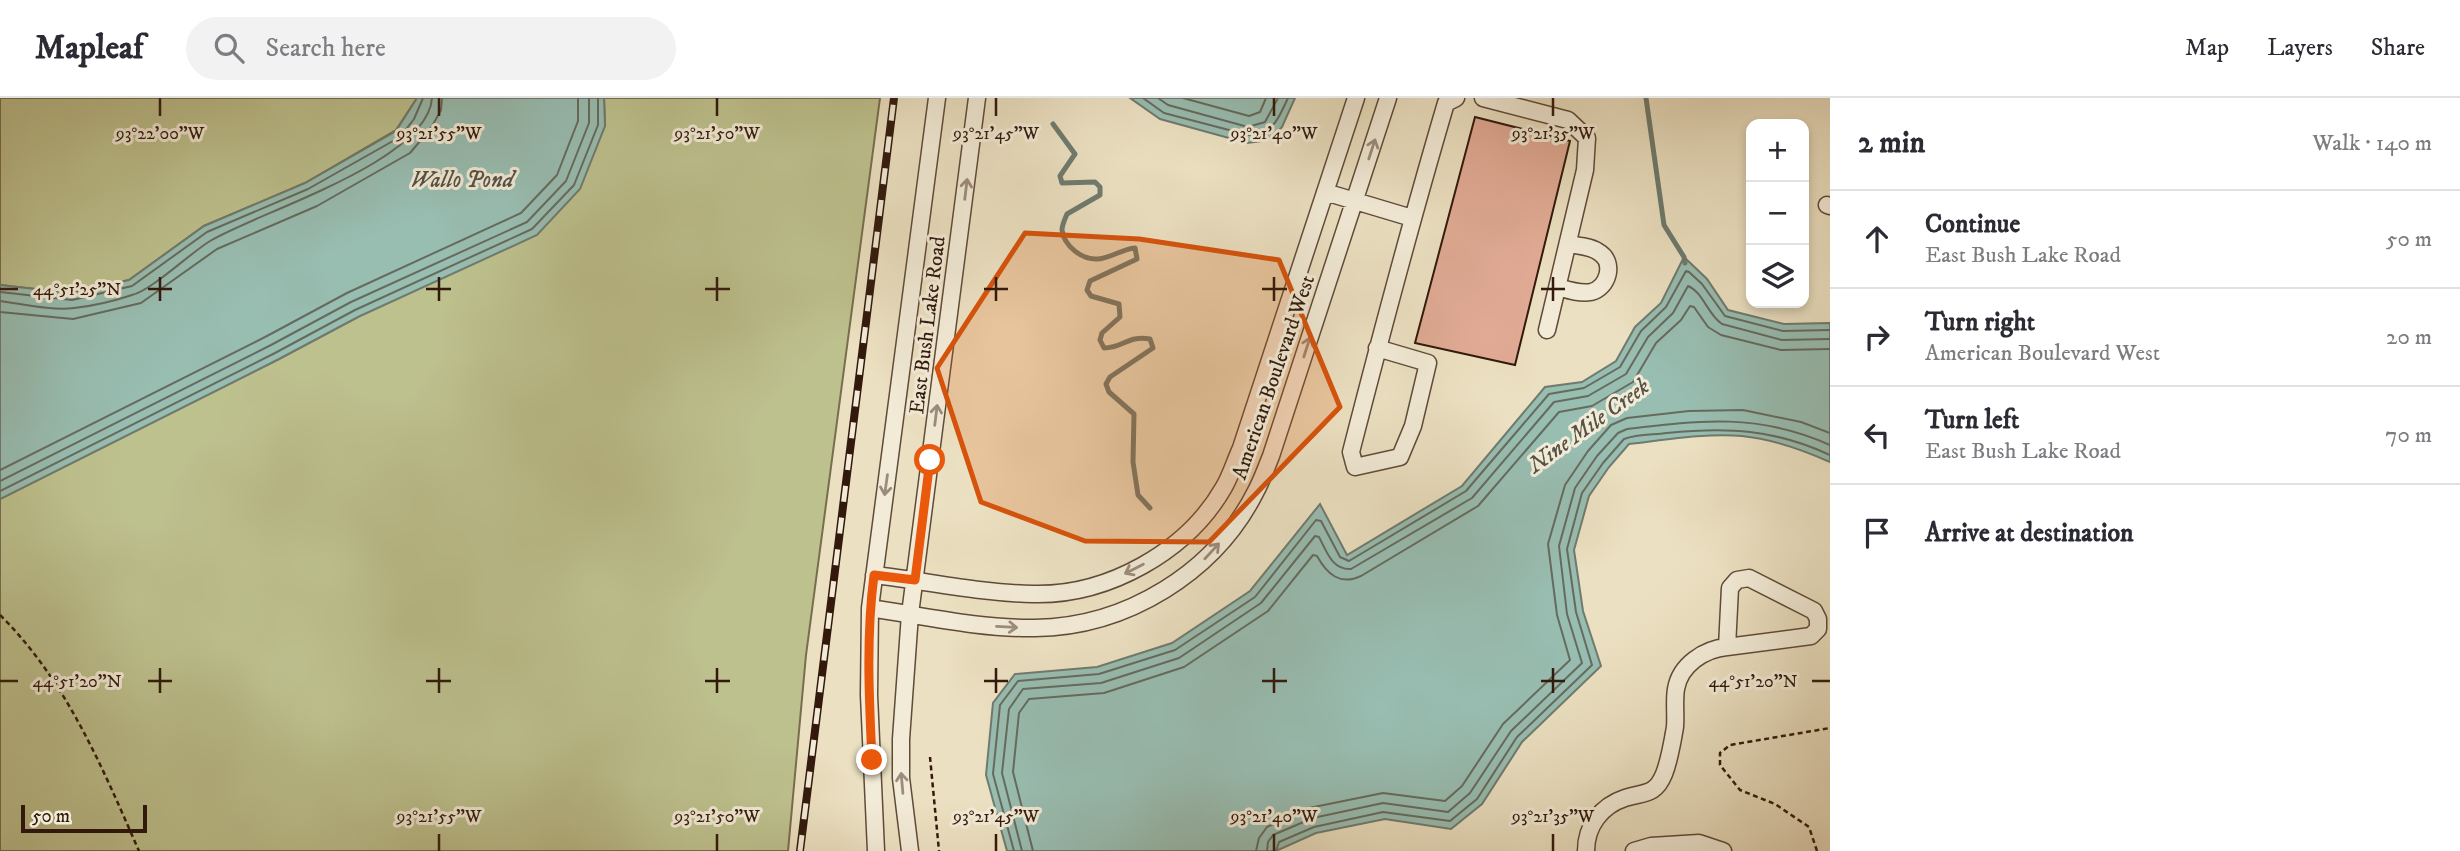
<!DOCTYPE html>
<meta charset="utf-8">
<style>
body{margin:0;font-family:"IM FELL DW Pica",serif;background:#f2f2f3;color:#2b2b33}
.controls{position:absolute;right:21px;top:21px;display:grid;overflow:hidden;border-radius:14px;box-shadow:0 4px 10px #0003}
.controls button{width:63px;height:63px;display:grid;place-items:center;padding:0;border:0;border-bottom:2px solid #e1e1e2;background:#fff;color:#2b2b33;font:35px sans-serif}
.scale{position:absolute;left:21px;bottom:18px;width:126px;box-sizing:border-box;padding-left:7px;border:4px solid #32190c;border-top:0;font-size:19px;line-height:24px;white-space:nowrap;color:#32190c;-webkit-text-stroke:5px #f2ebd7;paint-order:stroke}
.stop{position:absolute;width:21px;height:21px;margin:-16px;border:5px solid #ea580c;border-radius:50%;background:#fff}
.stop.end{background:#ea580c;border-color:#fff;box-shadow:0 2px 7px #0008}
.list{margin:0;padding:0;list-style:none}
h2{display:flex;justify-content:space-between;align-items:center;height:91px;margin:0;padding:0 28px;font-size:30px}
h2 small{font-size:23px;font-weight:400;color:#7c7c81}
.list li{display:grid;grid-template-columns:46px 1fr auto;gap:21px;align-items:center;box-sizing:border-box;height:98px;padding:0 28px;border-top:2px solid #e1e1e2}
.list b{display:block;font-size:26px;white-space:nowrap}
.list p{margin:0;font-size:23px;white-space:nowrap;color:#7c7c81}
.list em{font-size:23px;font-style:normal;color:#7c7c81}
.icon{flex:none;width:38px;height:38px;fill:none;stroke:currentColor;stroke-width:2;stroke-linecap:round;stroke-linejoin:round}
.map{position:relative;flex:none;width:1830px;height:753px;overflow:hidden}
header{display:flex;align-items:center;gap:42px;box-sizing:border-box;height:98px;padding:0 35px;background:#fff;border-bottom:2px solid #e1e1e2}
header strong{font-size:33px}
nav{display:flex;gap:38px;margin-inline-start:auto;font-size:24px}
.search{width:490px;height:63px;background:#f2f2f3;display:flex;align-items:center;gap:18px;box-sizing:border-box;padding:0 24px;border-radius:38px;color:#7c7c81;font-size:26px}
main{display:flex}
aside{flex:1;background:#fff}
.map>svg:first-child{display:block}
.green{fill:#bdc18e;stroke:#786d4d;stroke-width:2}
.water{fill:#98bdb1;stroke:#6f7b6f;stroke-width:2}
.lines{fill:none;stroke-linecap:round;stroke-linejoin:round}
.shore{stroke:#656b5e;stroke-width:2}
.stream{stroke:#6f7b6f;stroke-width:5}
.building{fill:#e0aa94;stroke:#32190c;stroke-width:2}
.minor-casing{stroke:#604b39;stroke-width:19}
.path{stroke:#32190c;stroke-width:2.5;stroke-dasharray:5 3.5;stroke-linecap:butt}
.minor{stroke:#f2ebd7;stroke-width:16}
.rail-casing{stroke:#32190c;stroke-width:8}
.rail{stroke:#f2ebd7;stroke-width:5;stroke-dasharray:16;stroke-linecap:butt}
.oneway{stroke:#9c8c7c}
.route{stroke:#ea580c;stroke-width:9}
.marked{fill:#d6530c;fill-opacity:0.2;stroke:#d6530c;stroke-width:5;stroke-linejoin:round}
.ticks{fill:none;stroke:#32190c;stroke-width:2.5}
.labels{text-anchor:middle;stroke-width:6;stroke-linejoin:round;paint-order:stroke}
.street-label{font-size:21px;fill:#32190c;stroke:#f2ebd7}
.water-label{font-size:23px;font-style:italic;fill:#565246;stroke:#f2ebd7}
.ticks-label{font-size:18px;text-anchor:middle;fill:#32190c;stroke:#f2ebd7;stroke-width:6;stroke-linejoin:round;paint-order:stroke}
</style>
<header>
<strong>Mapleaf</strong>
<div class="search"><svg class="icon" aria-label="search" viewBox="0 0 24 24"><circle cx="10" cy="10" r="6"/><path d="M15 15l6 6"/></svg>Search here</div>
<nav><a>Map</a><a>Layers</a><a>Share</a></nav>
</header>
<main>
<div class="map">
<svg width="1830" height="753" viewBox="0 0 1830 753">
<rect width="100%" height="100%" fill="#ebe0c1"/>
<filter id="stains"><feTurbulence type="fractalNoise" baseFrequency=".00286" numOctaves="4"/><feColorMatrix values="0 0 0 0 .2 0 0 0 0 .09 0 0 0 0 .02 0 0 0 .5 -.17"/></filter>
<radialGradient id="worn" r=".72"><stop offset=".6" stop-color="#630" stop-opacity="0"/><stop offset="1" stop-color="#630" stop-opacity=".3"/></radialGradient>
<path class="green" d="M0 0H417L396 32 305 85 204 128 129 182 71 195 0 187Z
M604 0H880L806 557 788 753H0V401L279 261 358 219 605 28Z"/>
<path class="water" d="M417 0H604L605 28 580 91 537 137 358 219 279 261 0 401V187L71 195 129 182 204 128 305 85 396 33Z
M1130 0H1295L1282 29 1274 38 1262 43 1247 45 1160 21Z
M1684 159 1707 181 1728 212 1784 226 1830 225V364C1803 352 1772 341 1742 338 1705 335 1665 342 1629 346L1609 369 1589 398 1574 452 1583 513 1601 568 1522 644 1482 706 1451 731 1385 721 1316 735 1276 753H1007L986 677 993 605 1015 576 1097 569 1172 545 1250 493 1320 406 1347 457 1462 388 1545 289 1582 284 1616 263 1635 229 1661 205Z"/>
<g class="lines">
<path class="shore" d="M1143 0 1164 15 1248 37C1275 34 1277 23 1288 0
M1158 0 1168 7 1248 29 1265 24 1278 0
M1183 0 1249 18 1260 14 1266 0
M0 194 72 202 132 188 207 134 308 91 400 39 414 21 423 0
M0 203C22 206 53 213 74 210 93 208 114 203 132 197 152 192 189 156 210 143 258 114 428 64 432 0
M0 214 73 221 141 205 217 151 317 108 410 55 431 30 441 12 442 0
M0 372 267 238 347 195 521 115 557 77 578 23V0
M0 383 271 247 351 204 527 124 566 83 589 25V0
M0 393 275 255 355 212 532 131 574 87 598 27V0
M1014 753 993 676 1000 607 1018 583 1099 576 1175 552 1255 499 1316 422 1321 423 1340 459 1349 463 1466 393 1549 296 1584 290 1620 269 1641 233 1666 209 1686 173 1689 174 1702 186 1725 218 1783 233 1830 232
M1022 753 1002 675 1009 611 1023 591 1101 585 1179 560 1261 505 1315 438 1319 439C1327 454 1332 472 1351 471L1472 400 1554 304 1588 298 1626 276 1648 239 1673 215 1688 188C1703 194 1708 217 1722 226L1782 242 1830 241
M1033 753 1013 674 1019 615 1029 601 1104 595 1184 569 1268 513 1313 457 1317 458C1327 476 1340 488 1361 478L1478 408 1559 314 1592 308 1633 284 1656 245 1681 222 1690 208 1694 209 1708 229 1721 237 1781 252 1830 251
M1256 753 1259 740 1267 729 1309 710 1383 695 1445 703 1462 688 1503 626 1570 562 1557 517 1548 446 1565 387 1588 353 1611 327 1627 320 1689 313 1743 312 1801 324 1830 335
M1267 753 1268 744 1273 737 1313 720 1383 705 1448 714 1470 695 1511 633 1582 565 1567 516 1559 448 1575 390 1597 358 1618 335 1627 331C1701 322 1759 315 1830 347
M1276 753 1279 744 1314 729 1383 714 1450 723 1477 701 1517 639 1592 567 1576 514 1567 451 1582 395 1603 365 1624 341C1638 336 1653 337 1667 335 1727 329 1774 331 1830 357"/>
<path class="stream" d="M1646 0 1664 127 1684 159 1685 165
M1053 26 1075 56 1060 78 1062 85 1095 84 1100 89V97L1067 116C1065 121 1062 127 1062 132 1064 148 1082 162 1098 161 1111 160 1122 151 1135 150L1137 161 1090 183 1087 192 1091 198 1119 206 1120 219 1102 235 1100 242 1104 250C1123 250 1128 237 1150 241L1153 250 1110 279 1106 286 1109 294 1134 316 1133 364 1138 397 1150 410"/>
</g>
<path class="building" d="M1475 19 1570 43 1515 267 1415 245Z"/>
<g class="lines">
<defs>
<path id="minor" d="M1483 0 1568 22 1587 40 1585 72 1547 232
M1325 94 1412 120
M1827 107 1830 108
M1558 189C1568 192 1580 196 1591 194 1608 190 1615 165 1600 155 1591 148 1579 148 1568 146
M1377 250 1428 265 1413 328 1400 359 1355 369 1351 354C1381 237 1412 120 1446 5L1456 0
M874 477C927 483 979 495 1033 496 1107 498 1187 454 1224 389 1231 377 1235 363 1241 350L1356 0
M870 510C924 518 980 531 1035 530 1126 529 1215 475 1256 393 1262 382 1266 370 1271 358L1388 0
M876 753 869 597 870 510 937 0
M910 753 901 680V641L910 516 977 0
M1586 753C1586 728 1601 708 1625 700 1644 694 1655 698 1664 676 1668 666 1673 641 1675 629 1676 616 1674 603 1676 591 1680 567 1704 551 1727 549L1811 538 1818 531V521L1814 513 1749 480 1737 482 1730 490 1727 549
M1634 753 1651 748 1699 745 1723 753"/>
</defs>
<use href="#minor" class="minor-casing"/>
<path class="path" d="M0 517C66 582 102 669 139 753
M930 659 939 753
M1817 753 1809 729 1775 706 1740 692 1720 667V655L1730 647 1830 630"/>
<use href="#minor" class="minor"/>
<defs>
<path id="rail" d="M800 753 894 0"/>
</defs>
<use href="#rail" class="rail-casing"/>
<use href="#rail" class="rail"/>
</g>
<defs><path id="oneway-shaft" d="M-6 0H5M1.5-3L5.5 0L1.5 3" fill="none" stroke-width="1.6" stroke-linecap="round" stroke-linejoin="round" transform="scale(1.75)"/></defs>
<g class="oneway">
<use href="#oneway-shaft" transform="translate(1372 51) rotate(-72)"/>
<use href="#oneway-shaft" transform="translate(966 91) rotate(-83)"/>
<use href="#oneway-shaft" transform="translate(1307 249) rotate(-72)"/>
<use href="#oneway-shaft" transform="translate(936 317) rotate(-83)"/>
<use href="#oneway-shaft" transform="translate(886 387) rotate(98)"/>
<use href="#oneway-shaft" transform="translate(1212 453) rotate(-47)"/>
<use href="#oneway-shaft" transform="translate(1134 471) rotate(153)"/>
<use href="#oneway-shaft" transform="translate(1007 529) rotate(3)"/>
<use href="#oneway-shaft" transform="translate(902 685) rotate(-95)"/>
</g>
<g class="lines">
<path class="route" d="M872 662C869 600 866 538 874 477L915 482 930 362"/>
</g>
<path class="marked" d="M1025 135 1139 141 1279 162 1340 309 1209 444 1085 443 981 404 937 270Z"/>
<path class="ticks" d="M160 0V18M439 0V18M717 0V18M996 0V18M1274 0V18M1553 0V18M160 179V203M439 179V203M717 179V203M996 179V203M1274 179V203M1553 179V203M0 191H18M148 191H172M426 191H451M705 191H730M984 191H1008M1262 191H1287M1541 191H1565M160 570V595M439 570V595M717 570V595M996 570V595M1274 570V595M1553 570V595M0 583H18M148 583H172M426 583H451M705 583H730M984 583H1008M1262 583H1287M1541 583H1565M1812 583H1830M439 736V753M717 736V753M996 736V753M1274 736V753M1553 736V753"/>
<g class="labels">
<g class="street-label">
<text transform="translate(927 227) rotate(-83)" y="7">East Bush Lake Road</text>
<text transform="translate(1273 279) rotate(-71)" y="7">American Boulevard West</text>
</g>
<g class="water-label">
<text x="462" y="89">Wallo Pond</text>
<text transform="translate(1588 327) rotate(-36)" y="8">Nine Mile Creek</text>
</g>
</g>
<g class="ticks-label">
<text x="160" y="41">93°22'00"W</text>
<text x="439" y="41">93°21'55"W</text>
<text x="717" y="41">93°21'50"W</text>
<text x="996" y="41">93°21'45"W</text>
<text x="1274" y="41">93°21'40"W</text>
<text x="1553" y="41">93°21'35"W</text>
<text x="77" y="197">44°51'25"N</text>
<text x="77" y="589">44°51'20"N</text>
<text x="1753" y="589">44°51'20"N</text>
<text x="439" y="724">93°21'55"W</text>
<text x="717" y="724">93°21'50"W</text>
<text x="996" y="724">93°21'45"W</text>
<text x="1274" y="724">93°21'40"W</text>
<text x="1553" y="724">93°21'35"W</text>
</g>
<rect width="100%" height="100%" filter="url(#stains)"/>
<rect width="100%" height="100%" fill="url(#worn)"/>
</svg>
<div class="controls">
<button>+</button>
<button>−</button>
<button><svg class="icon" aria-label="layers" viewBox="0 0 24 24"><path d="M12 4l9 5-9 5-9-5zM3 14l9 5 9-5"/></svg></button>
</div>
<div class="scale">50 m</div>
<div class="stop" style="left:930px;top:362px"></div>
<div class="stop end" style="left:872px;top:662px"></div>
</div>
<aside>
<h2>2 min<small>Walk · 140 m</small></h2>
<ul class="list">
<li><svg class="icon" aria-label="ahead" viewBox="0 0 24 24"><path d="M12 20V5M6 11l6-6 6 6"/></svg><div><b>Continue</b><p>East Bush Lake Road</p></div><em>50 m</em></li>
<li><svg class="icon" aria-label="right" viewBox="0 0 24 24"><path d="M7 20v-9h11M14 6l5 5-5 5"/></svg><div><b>Turn right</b><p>American Boulevard West</p></div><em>20 m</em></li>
<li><svg class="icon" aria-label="left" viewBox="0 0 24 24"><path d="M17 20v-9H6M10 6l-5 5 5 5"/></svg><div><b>Turn left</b><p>East Bush Lake Road</p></div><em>70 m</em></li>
<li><svg class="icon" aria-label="arrive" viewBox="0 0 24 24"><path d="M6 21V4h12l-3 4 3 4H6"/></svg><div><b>Arrive at destination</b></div></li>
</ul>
</aside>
</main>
